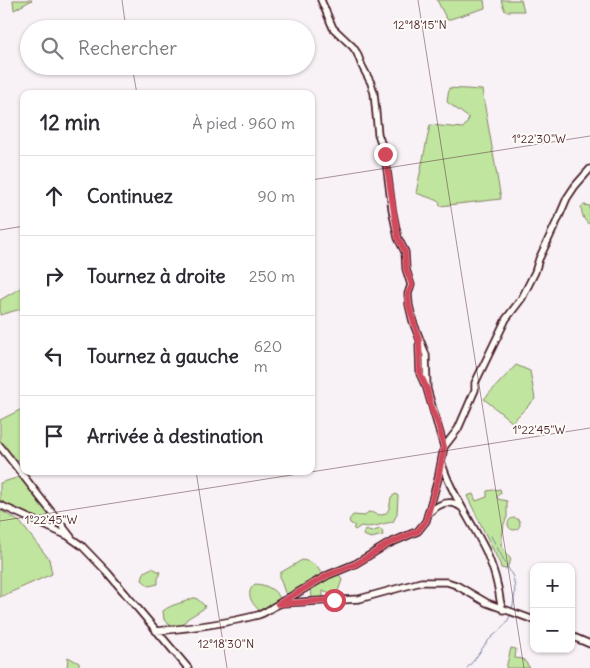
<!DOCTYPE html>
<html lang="fr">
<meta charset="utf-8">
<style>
body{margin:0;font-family:Delius,sans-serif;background:#f2f2f3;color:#2b2b33}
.controls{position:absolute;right:15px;bottom:15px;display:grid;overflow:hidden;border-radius:10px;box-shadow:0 1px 4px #0004}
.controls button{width:45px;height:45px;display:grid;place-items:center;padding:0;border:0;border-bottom:1px solid #e1e1e2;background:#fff;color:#2b2b33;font:25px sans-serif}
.stop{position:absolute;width:15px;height:15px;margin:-11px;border:4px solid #d1495b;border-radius:50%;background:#fff}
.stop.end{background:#d1495b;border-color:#fff;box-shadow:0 1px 5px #0008}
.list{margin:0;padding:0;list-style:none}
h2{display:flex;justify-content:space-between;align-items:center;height:65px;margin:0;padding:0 20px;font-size:21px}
h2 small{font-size:16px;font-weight:400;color:#7c7c81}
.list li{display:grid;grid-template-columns:32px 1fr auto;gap:15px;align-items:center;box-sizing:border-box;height:80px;padding:0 20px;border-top:1px solid #e1e1e2}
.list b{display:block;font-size:19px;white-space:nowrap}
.list em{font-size:16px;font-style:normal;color:#7c7c81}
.icon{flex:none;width:28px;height:28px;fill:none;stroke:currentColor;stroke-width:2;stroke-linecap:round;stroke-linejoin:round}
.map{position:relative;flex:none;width:590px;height:668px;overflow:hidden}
.search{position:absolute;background:#fff;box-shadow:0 1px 4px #0004;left:20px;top:20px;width:295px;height:55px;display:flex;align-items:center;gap:12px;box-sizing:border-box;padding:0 18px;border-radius:28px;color:#7c7c81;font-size:19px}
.panel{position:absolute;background:#fff;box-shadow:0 1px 4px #0004;left:20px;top:90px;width:295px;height:385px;border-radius:10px}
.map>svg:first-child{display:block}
.green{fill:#c0e59f;stroke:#858265}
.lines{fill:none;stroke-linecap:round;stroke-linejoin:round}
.stream{stroke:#7884a3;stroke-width:1}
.minor-casing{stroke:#4a1f2b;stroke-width:9}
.minor{stroke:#fdfcf7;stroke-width:5.5}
.route{stroke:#d1495b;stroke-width:6}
.ticks{fill:none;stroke:#4a1f2b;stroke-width:1;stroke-opacity:0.45}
.ticks-label{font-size:12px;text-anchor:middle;fill:#4a1f2b;stroke:#fdfcf7;stroke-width:4;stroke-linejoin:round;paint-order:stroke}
</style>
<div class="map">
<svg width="590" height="668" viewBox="0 0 590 668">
<rect width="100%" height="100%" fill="#f8f1f6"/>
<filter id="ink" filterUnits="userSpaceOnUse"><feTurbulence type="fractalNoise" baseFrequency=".02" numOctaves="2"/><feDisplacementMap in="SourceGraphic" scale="10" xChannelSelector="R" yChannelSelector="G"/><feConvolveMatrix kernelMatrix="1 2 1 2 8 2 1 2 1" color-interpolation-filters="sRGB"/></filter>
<g filter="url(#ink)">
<path class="green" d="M13 0H32L14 10Z
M437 0H484L485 8 447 20Z
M501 0H521L524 11H505Z
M449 88 482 90 501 199 440 206 439 201 416 193 430 125 463 128 467 123 469 118 447 102Z
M584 205 590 206V224C583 222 582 213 581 207Z
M24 286V308L0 315V300Z
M516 365 530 371 535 399 512 422 484 399Z
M22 409 24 459 11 461 0 446V420Z
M23 476 61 525 60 530 0 503V483Z
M500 489 501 493 497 496 498 499 507 501V517L504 524 501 545 511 560 506 569 501 568 500 564 467 496 473 494 476 501 487 497V491Z
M396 494 398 496 397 514 393 522C383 523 371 529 361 526L355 530 353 528 355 526 350 523 349 520 353 515 365 516 368 512C373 512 377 515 381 515 390 515 390 503 391 497Z
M0 510 20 522 49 559 52 574 0 597Z
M508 524a6 6 0 1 1 12 0a6 6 0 1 1-12 0Z
M379 529 382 530 383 535 371 538 363 535 365 530 372 532Z
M302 560C314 562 319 567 323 578L336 572 340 576 342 580 338 591 330 594 323 591V601L313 602 310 586 293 596 285 593 280 578V573Z
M152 568 160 572V575L158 578V584L149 586 142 580 144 572Z
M255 584C266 584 278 591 282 602L263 614C254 606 243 594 255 584Z
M193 598H196L205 606 203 609 187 619 182 626 174 628 164 620 163 611C173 603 182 604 193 598Z
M511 648 516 649 515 658 523 659 530 668H506Z
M68 657 79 663V668H67Z"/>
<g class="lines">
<path class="stream" d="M491 536 513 577C516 589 515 598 512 609
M467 668C476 659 480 651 487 642 496 632 507 627 511 613"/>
<defs>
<path id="minor" d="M321 0 333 28 353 47 357 53 362 66 371 83 374 93 378 134 385 154 392 209 398 238 405 252 406 269 411 285 408 294 409 305 413 322 426 355 427 389 444 447
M419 345 420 374 425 385
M0 446 71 537
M442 464C452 495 472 522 486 551 490 561 495 573 497 584 500 593 499 602 503 610
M0 505 68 536 82 546 107 572 188 668
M430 512C440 503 450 499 461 507
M278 604 328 575 355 564 388 544 418 531 426 521 438 479 444 447 458 429 475 390V383L506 319 522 298 535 272 539 259 558 219 567 198 575 186 590 169
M156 631C191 628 224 624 258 615 267 613 273 605 282 603L359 599 421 582H447L456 585 487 603 534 620
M571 636 590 644"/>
</defs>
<use href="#minor" class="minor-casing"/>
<use href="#minor" class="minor"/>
</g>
</g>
<g class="lines" filter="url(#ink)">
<path class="route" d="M334 600 278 604 328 575 356 564 388 544 418 531 426 521 438 479 444 447 438 424 432 410 427 389 420 374 419 340 409 306 408 294 412 285 406 269 405 252 398 238 385 154"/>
</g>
<path class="ticks" d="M122 0 126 29M418 0 524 668M132 66 137 94M311 180 590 136M0 230 24 226M196 471 227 668M0 521 590 428"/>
<g class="ticks-label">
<text x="420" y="29">12°18'15"N</text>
<text x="539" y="143">1°22'30"W</text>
<text x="539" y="434">1°22'45"W</text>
<text x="51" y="524">1°22'45"W</text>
<text x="226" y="648">12°18'30"N</text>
</g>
</svg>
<div class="controls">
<button>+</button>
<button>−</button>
</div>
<div class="stop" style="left:334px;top:600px"></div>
<div class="stop end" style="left:385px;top:154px"></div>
<div class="search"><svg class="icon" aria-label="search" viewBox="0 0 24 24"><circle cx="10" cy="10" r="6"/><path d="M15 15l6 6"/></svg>Rechercher</div>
<section class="panel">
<h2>12 min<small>À pied · 960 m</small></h2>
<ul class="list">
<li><svg class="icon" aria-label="ahead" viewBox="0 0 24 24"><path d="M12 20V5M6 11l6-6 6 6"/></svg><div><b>Continuez</b></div><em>90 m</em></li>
<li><svg class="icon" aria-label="right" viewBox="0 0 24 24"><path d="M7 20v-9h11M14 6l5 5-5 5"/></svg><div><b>Tournez à droite</b></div><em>250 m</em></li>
<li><svg class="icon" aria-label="left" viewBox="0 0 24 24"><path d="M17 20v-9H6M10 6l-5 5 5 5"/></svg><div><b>Tournez à gauche</b></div><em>620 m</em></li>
<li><svg class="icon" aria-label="arrive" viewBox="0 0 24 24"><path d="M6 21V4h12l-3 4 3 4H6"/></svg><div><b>Arrivée à destination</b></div></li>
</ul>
</section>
</div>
